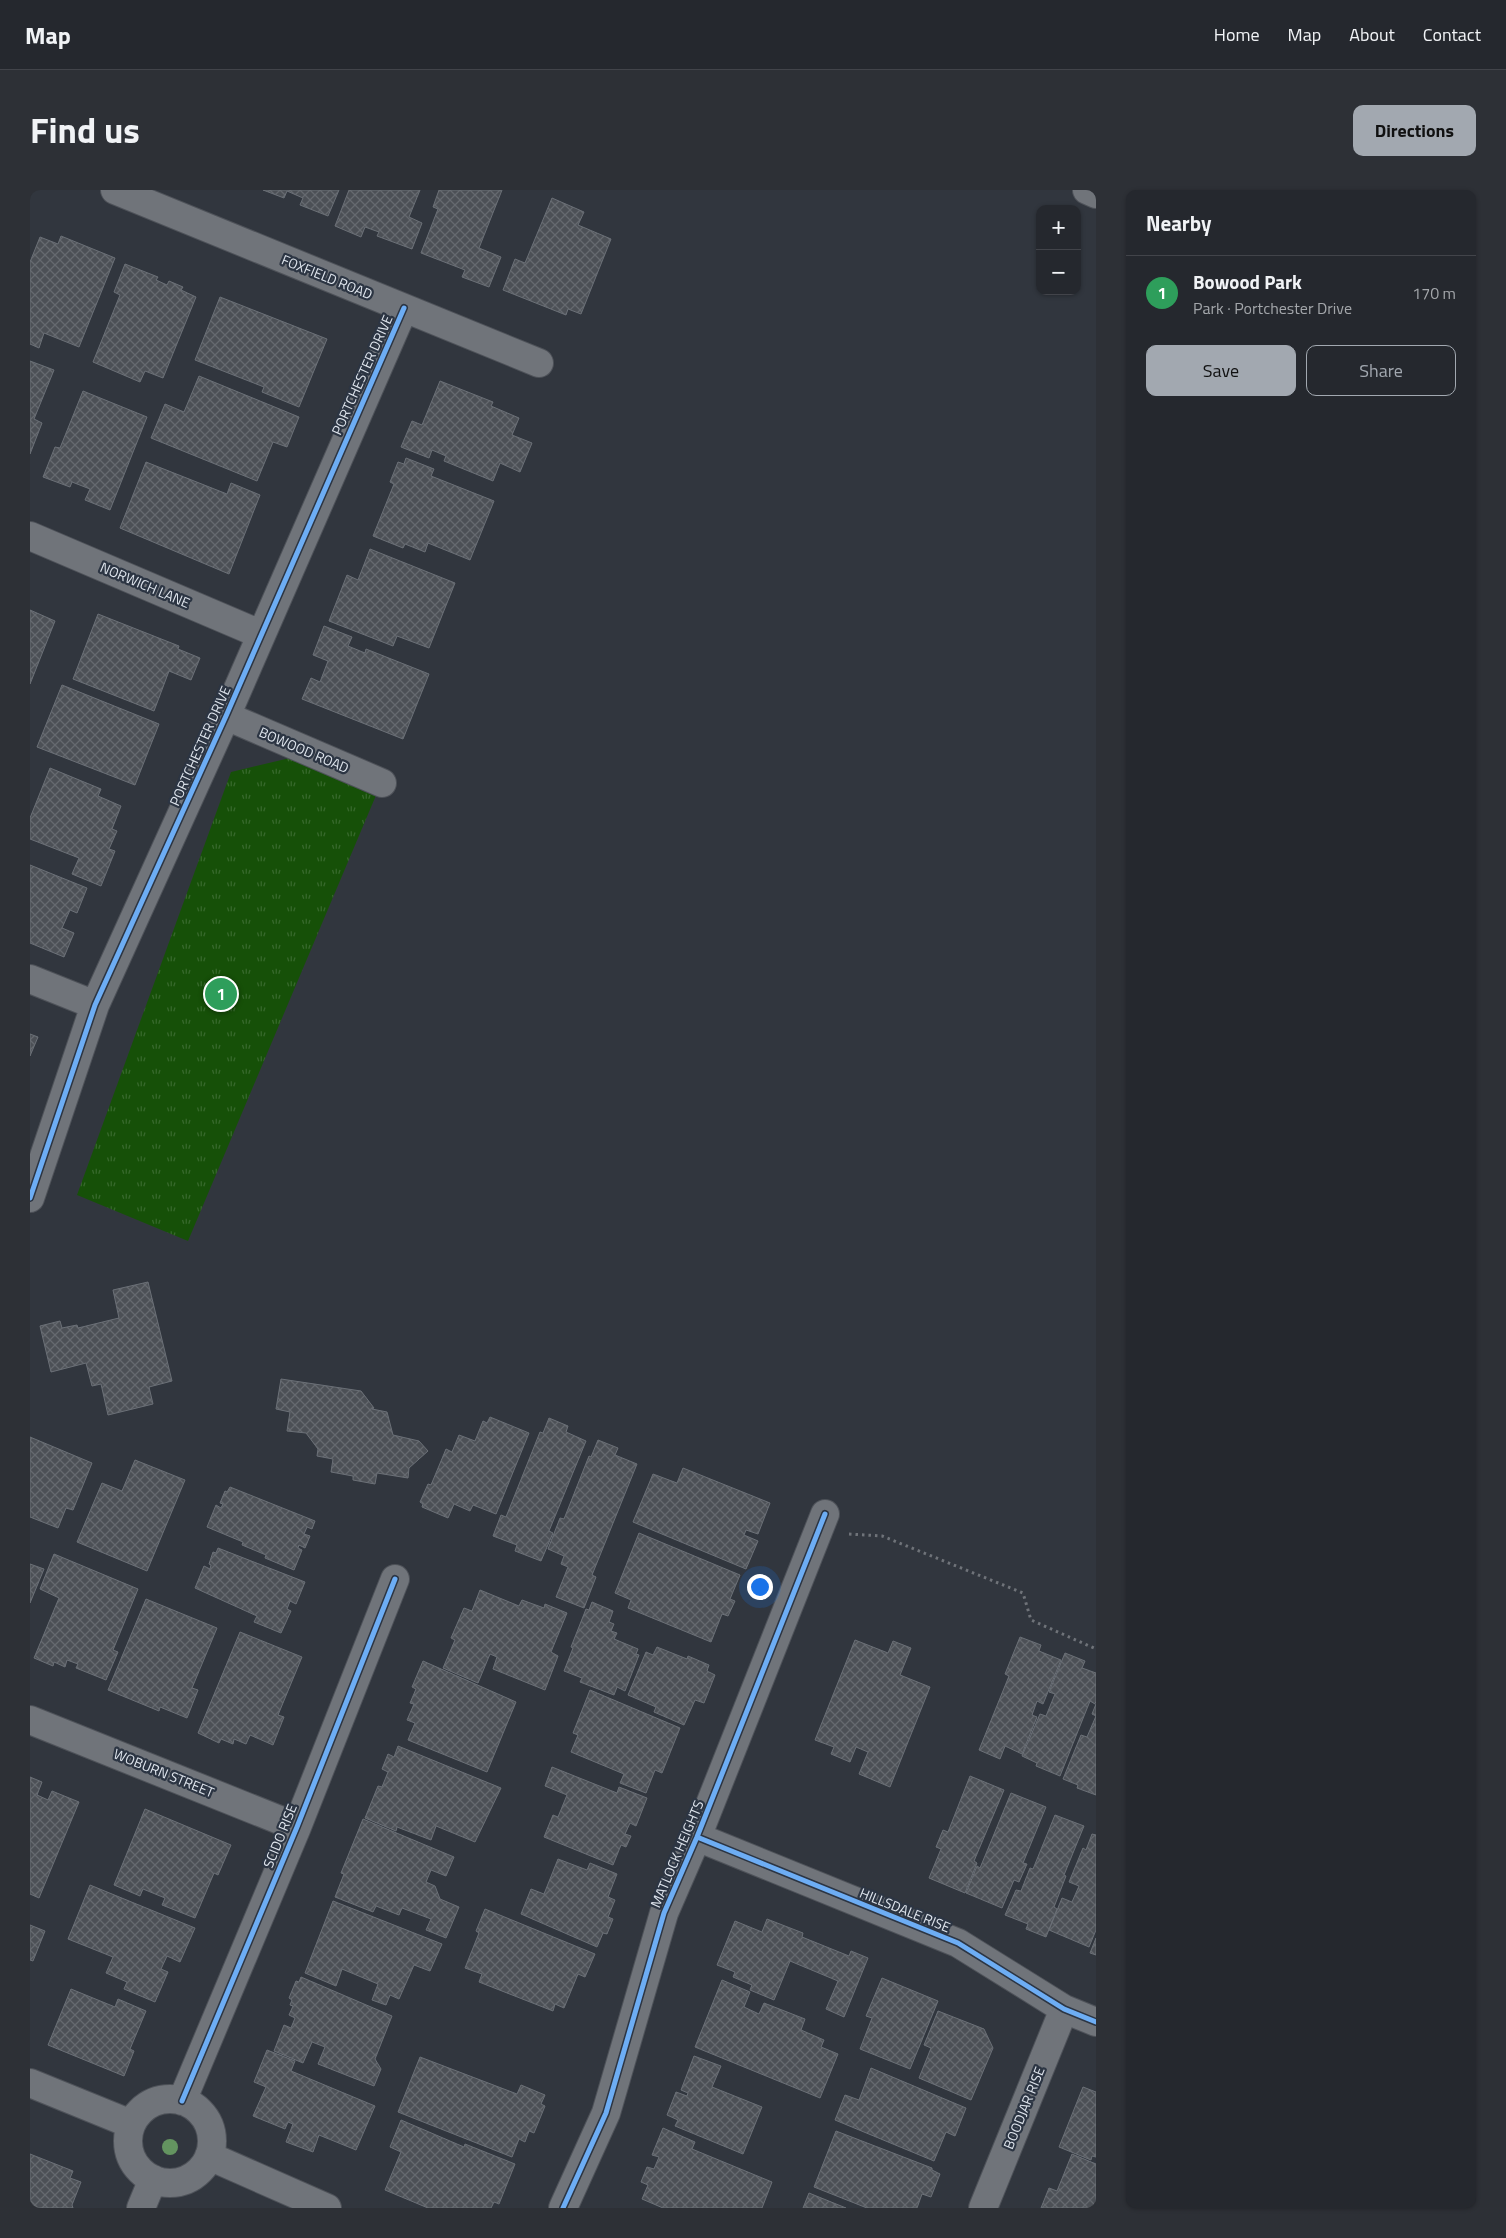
<!DOCTYPE html>
<meta charset="utf-8">
<style>
body{margin:0;font-family:"Titillium Web",sans-serif;background:#2d3036;color:#f1f3f6}
.controls{position:absolute;right:15px;top:15px;display:grid;overflow:hidden;border-radius:10px;box-shadow:0 1px 4px #0004}
.controls button{width:45px;height:45px;display:grid;place-items:center;padding:0;border:0;border-bottom:1px solid #42444a;background:#25282e;color:#f1f3f6;font:25px sans-serif}
.you{position:absolute;left:729px;top:1396px;width:18px;height:18px;margin:-12px;border:4px solid #fff;border-radius:50%;background:#1a73e8;box-shadow:0 0 0 8px #1a73e833}
.badge{display:grid;place-items:center;width:32px;height:32px;border-radius:50%;background:#a2a8b0;color:#fff;font-size:16px;font-weight:700}
.pin{position:absolute;translate:-50% -50%;border:2px solid #fff;box-shadow:0 1px 5px #0006}
.list{margin:0;padding:0;list-style:none}
h2{display:flex;justify-content:space-between;align-items:center;height:65px;margin:0;padding:0 20px;font-size:21px}
h2 small{font-size:16px;font-weight:400;color:#a3a6aa}
.list li{display:grid;grid-template-columns:32px 1fr auto;gap:15px;align-items:center;box-sizing:border-box;height:75px;padding:0 20px;border-top:1px solid #42444a}
.list b{display:block;font-size:19px;white-space:nowrap}
.list p{margin:0;font-size:16px;white-space:nowrap;color:#a3a6aa}
.list em{font-size:16px;font-style:normal;color:#a3a6aa}
.actions{display:flex;gap:10px;padding:15px 20px}
.actions a{flex:1;padding:11px 0;border:1px solid #a2a8b0;border-radius:10px;text-align:center;font-size:18px;color:#a2a8b0}
.actions .main{background:#a2a8b0;color:#111}
.map{position:relative;flex:none;width:1066px;height:2018px;overflow:hidden;border-radius:10px}
header{display:flex;align-items:center;gap:30px;box-sizing:border-box;height:70px;padding:0 25px;background:#25282e;border-bottom:1px solid #42444a}
header strong{font-size:24px}
nav{display:flex;gap:28px;margin-inline-start:auto;font-size:18px}
.intro{display:flex;align-items:center;justify-content:space-between;box-sizing:border-box;height:120px;padding:0 30px}
h1{margin:0;font-size:35px}
.button{padding:12px 22px;border-radius:10px;background:#a2a8b0;color:#111;font-size:18px;font-weight:700}
main{display:flex;gap:30px;padding:0 30px}
aside{flex:1;background:#25282e;border-radius:10px;box-shadow:0 1px 4px #0004}
.map>svg:first-child{display:block}
.grass{fill:url(#grass-tufts)}
.building{fill:url(#building-cross-hatch);stroke:#6b7077}
.lines{fill:none;stroke-linecap:round;stroke-linejoin:round}
.minor-casing{stroke:#4e5259;stroke-width:30}
.tertiary-casing{stroke:#4e5259;stroke-width:30}
.path{stroke:#6f7379;stroke-width:3;stroke-dasharray:2.5 4;stroke-linecap:butt}
.minor{stroke:#70747a;stroke-width:28}
.tertiary{stroke:#70747a;stroke-width:28}
.cycleway-casing{stroke:#2c3543;stroke-width:8}
.cycleway{stroke:#6dadf4;stroke-width:5}
.tree{fill:#649460}
.labels{text-anchor:middle;stroke-width:4.5;stroke-linejoin:round;paint-order:stroke}
.street-label{font-size:14px;fill:#dfe5ed;stroke:#2c3543}
</style>
<header>
<strong>Map</strong>
<nav><a>Home</a><a>Map</a><a>About</a><a>Contact</a></nav>
</header>
<div class="intro"><h1>Find us</h1><a class="button">Directions</a></div>
<main>
<div class="map">
<svg width="1066" height="2018" viewBox="0 0 1066 2018">
<defs>
<pattern id="grass-tufts" width="24" height="20" patternUnits="userSpaceOnUse" patternTransform="scale(1.25)"><rect width="24" height="20" fill="#165008"/><path d="M3 7l-1-3M5 7V3M7 7l1-3M15 17l-1-3M17 17v-4M19 17l1-3" fill="none" stroke="#37692c"/></pattern>
<pattern id="building-cross-hatch" width="8" height="8" patternUnits="userSpaceOnUse" patternTransform="scale(1.25)"><rect width="8" height="8" fill="#4c5056"/><path d="M0 0l8 8M0 8l8-8" fill="none" stroke="#65696f"/></pattern>
</defs>
<rect width="100%" height="100%" fill="#31363e"/>
<path class="grass" d="M264 567 347 603 158 1051 47 1005 201 582Z"/>
<path class="building" d="M233 0H309L298 26 270 15 273 8 257 1 254 8Z
M319 0H390L379 27 392 33 382 59 347 46 349 42 335 37 331 47 305 36Z
M409 0H472L449 58 471 67 459 97 432 87 435 80 391 63 408 19 403 17Z
M522 8 554 22 548 35 581 49 551 124 538 119 536 125 473 100 485 69 495 73Z
M31 46 85 68 49 157 14 143 9 158 0 154V72L10 47 28 54Z
M95 74 128 87 126 90 137 95 139 91 153 97 151 100 166 107 133 188 115 181 110 192 63 172 90 105 84 102Z
M190 107 297 149 269 217 232 202 234 197 165 170Z
M0 171 24 180 4 229 12 233 0 264Z
M169 186 269 227 257 257 243 252 227 291 121 248 135 214 154 222Z
M410 191 463 212 461 216 489 228 482 245 502 253 490 282 470 273 463 291 414 271 416 266 402 260 399 268 371 257 382 231 392 235Z
M53 201 117 227 80 320 55 310 60 299 42 292 40 297 13 287 25 257 30 258Z
M376 268 404 279 401 286 464 311 440 370 398 353 395 362 375 354 373 358 343 346 364 294 360 292 368 272 374 274Z
M116 272 197 304 201 293 230 305 199 384 90 338Z
M340 359 425 393 399 458 367 446 363 456 299 431 317 385 328 390Z
M0 420 25 431 0 494Z
M68 424 149 456 148 459 170 468 161 490 139 481 124 521 43 489Z
M294 436 322 447 318 456 335 463 336 459 399 484 373 549 272 509 281 488 290 492 298 471 283 465Z
M32 495 129 534 105 595 7 557Z
M20 578 71 599 68 606 91 616 82 639 87 641 79 659 85 661 71 696 42 684 49 668 0 649V628Z
M0 675 57 698 47 723 40 720 32 738 44 743 34 767 0 753Z
M0 844 8 847 0 866Z
M118 1092 142 1191 119 1197 123 1214 78 1225 71 1194 62 1196 56 1173 21 1182 10 1136 30 1131 32 1138 47 1135 48 1138 89 1128 83 1100Z
M251 1189 331 1201 344 1218 342 1219 357 1222 363 1245 389 1251 398 1261 379 1278 378 1288 347 1283 345 1294 323 1290V1286L301 1282 303 1269 287 1266 288 1259 276 1243 257 1241 260 1222 246 1219Z
M460 1227 499 1243 466 1324 443 1315 440 1321 424 1314 418 1328 392 1317 393 1314 390 1312 398 1294 401 1295 416 1259 422 1262 429 1245 445 1251 453 1231 457 1233Z
M519 1228 538 1236 536 1242 556 1251 519 1341 523 1343 511 1371 485 1361 487 1355 463 1346 471 1325 476 1327 510 1242 513 1243Z
M0 1247 62 1273 43 1320 36 1318 28 1338 0 1327Z
M568 1250 588 1258 585 1265 607 1274 562 1385 566 1387 554 1418 526 1407 538 1377 531 1374 534 1366 518 1359 530 1328 534 1329 559 1266 561 1267Z
M105 1270 155 1290 117 1381 47 1352 72 1293 92 1301Z
M653 1278 740 1313 728 1344 716 1340 714 1345 728 1351 716 1379 603 1332 623 1284 647 1293Z
M200 1297 285 1331 282 1339 277 1337 274 1344 280 1346 275 1358 269 1355 268 1358 272 1360 264 1380 235 1368 236 1365 212 1355 213 1352 177 1337 186 1315 191 1318 193 1314 190 1313 195 1301 197 1302Z
M609 1343 710 1385 700 1409 705 1411 698 1426 692 1424 681 1452 598 1418 601 1410 585 1403Z
M188 1358 275 1392 266 1414 260 1411 257 1419 261 1421 251 1443 224 1432 227 1426 165 1398 174 1376 180 1379 181 1375 179 1374 183 1362 186 1363Z
M24 1364 108 1399 83 1460 88 1462 76 1490 46 1478 48 1474 37 1470 35 1477 24 1472 23 1476 4 1468 29 1408 10 1399Z
M0 1374 14 1379 0 1413Z
M450 1400 489 1416 492 1410 514 1418 515 1414 537 1423 521 1462 528 1466 515 1500 463 1479 467 1467 460 1464 448 1493 413 1478 425 1450 421 1448 434 1418 442 1421Z
M116 1409 187 1438 162 1498 168 1500 157 1528 130 1517 129 1521 78 1500Z
M562 1412 583 1421 579 1432 584 1434 581 1441 587 1443 584 1449 608 1459 606 1464 609 1465 595 1501 587 1497 584 1505 550 1492 552 1488 534 1481 543 1458 541 1457 556 1419 559 1420Z
M210 1442 272 1467 248 1525 254 1527 243 1555 220 1545 216 1554 204 1549 203 1554 191 1549 189 1553 168 1543Z
M990 1447 1011 1455 1009 1461 1031 1470 1013 1514 1007 1511 1002 1525 1007 1527 992 1564 975 1556 970 1569 949 1560 979 1486 975 1484Z
M825 1450 858 1463 863 1451 881 1458 870 1485 900 1497 860 1597 829 1584 838 1562 826 1557 820 1572 801 1564 804 1557 785 1550Z
M627 1457 657 1469 658 1466 679 1475 677 1481 685 1485 674 1513 665 1510 654 1535 624 1522 626 1517 598 1505 616 1462 623 1465Z
M1035 1463 1055 1471 1052 1478 1066 1483V1511L1065 1514 1060 1511 1030 1586 1006 1576 1007 1573 992 1566 1010 1524 1016 1526 1025 1504 1019 1502Z
M393 1471 486 1512 457 1582 378 1550 385 1533 377 1530 384 1514 380 1513 386 1499 382 1497Z
M560 1500 650 1538 632 1583 625 1580 616 1603 590 1593 594 1584 541 1562 548 1545 543 1543Z
M1066 1514V1605L1047 1598 1048 1595 1033 1589 1051 1545 1057 1547 1066 1526 1062 1524Z
M368 1556 471 1598 445 1652 406 1636 401 1650 367 1637 366 1641 335 1628 348 1596 352 1597 358 1582 352 1579 358 1564 364 1567Z
M522 1577 587 1603 589 1597 617 1608 606 1636 600 1633 595 1644 601 1646 596 1657 591 1655 583 1675 514 1647 523 1625 528 1627 537 1605 515 1596Z
M940 1586 974 1600 944 1671 947 1673 935 1703 899 1688 911 1659 906 1657 913 1640 918 1642Z
M0 1587 12 1592 7 1605 18 1610 22 1601 49 1612 9 1708 0 1704Z
M981 1603 1016 1617 993 1673 997 1674 989 1692 984 1690 972 1718 936 1703 947 1676 950 1678Z
M115 1619 201 1655 188 1685 184 1683 165 1728 132 1715 135 1708 113 1699 110 1706 84 1695Z
M1025 1625 1054 1636 1034 1685 1036 1686 1024 1717 1027 1719 1016 1747 996 1739 998 1734 975 1725 986 1700 991 1701 1000 1678 1003 1679Z
M333 1629 424 1667 416 1686 401 1680 396 1692 405 1696 410 1709 429 1717 416 1748 396 1740 401 1729 372 1718 369 1725 346 1716 343 1722 305 1707 314 1684 311 1683Z
M1062 1644 1066 1645V1740L1059 1757 1019 1740 1032 1708 1042 1712 1049 1696 1039 1692 1053 1658 1056 1660Z
M528 1669 557 1680 560 1673 587 1684 578 1707 585 1710 578 1727 583 1729 577 1744 573 1743 567 1757 491 1724 501 1699 514 1704Z
M60 1695 165 1738 150 1772 137 1766 131 1779 138 1782 125 1812 94 1799 97 1792 76 1783 83 1767 38 1749Z
M303 1711 412 1754 400 1781 384 1775 369 1809 360 1805 356 1815 342 1810 348 1794 312 1779 306 1796 275 1783Z
M455 1719 565 1764 555 1787 548 1784 534 1818 525 1814 523 1821 449 1792 452 1784 435 1778 449 1743 446 1741Z
M737 1729 773 1743 772 1747 819 1766 821 1761 838 1768 814 1827 796 1819 808 1791 760 1771 744 1810 720 1800 722 1795 703 1787 705 1782 687 1775 705 1731 732 1742Z
M0 1735 15 1741 3 1771 0 1770Z
M1066 1748V1765L1060 1763Z
M271 1787 362 1826 345 1869 351 1879 344 1896 288 1874 295 1857 282 1852 273 1873 244 1861 254 1835 261 1838 265 1828 259 1825 263 1816 260 1815 262 1810 259 1808 266 1791 269 1792Z
M852 1788 908 1811 880 1879 830 1859 842 1828 836 1826Z
M692 1790 720 1802 714 1817 729 1824 734 1813 775 1829 771 1840 794 1850 791 1857 808 1864 790 1908 665 1857Z
M41 1799 85 1817 88 1809 116 1821 100 1859 104 1861 94 1886 18 1855Z
M908 1821 954 1839 963 1858 941 1910 889 1888 901 1858 894 1855Z
M237 1860 265 1871 261 1881 345 1916 326 1960 289 1945 283 1962 256 1952 263 1934 258 1932 255 1939 223 1926 236 1897 224 1892Z
M664 1866 691 1876 682 1897 732 1917 713 1964 645 1936 648 1930 637 1925 646 1902 657 1906 658 1903 651 1900Z
M390 1867 487 1904 491 1895 515 1905 511 1914 515 1916 504 1943 499 1941 495 1952 489 1949 482 1967 368 1922Z
M841 1878 936 1918 925 1946 916 1942 904 1971 805 1930 815 1905 829 1910Z
M1053 1897 1066 1902V1967L1062 1966 1061 1970 1029 1957Z
M371 1930 434 1957 435 1954 485 1974 469 2014 464 2012 461 2018H398L355 2000 371 1962 360 1957Z
M633 1938 665 1952 662 1959 742 1992 732 2018H633L612 2009 618 1995 611 1992 617 1977 624 1979 629 1967 622 1965Z
M806 1941 902 1978V1980L910 1984 901 2007 892 2004 887 2018H837L784 1997Z
M0 1964 43 1981 40 1988 51 1992 42 2015 43 2018H0Z
M1042 1964 1066 1974V2018H1011L1019 1998 1027 2001Z
M779 2003 816 2018H773Z"/>
<g class="lines">
<defs>
<path id="minor" d="M85 0 509 173
M0 346 230 444
M196 526 352 593
M0 789 65 815
M0 1008 65 815 196 526 374 118
M0 1530 267 1637
M667 1647 928 1753 1034 1819 1066 1832
M0 1893 101 1934
M98 1951a42 42 0 1 1 84 0a42 42 0 1 1-84 0Z
M152 1911 267 1637 365 1389
M179 1966 297 2018
M111 2018 123 1989
M533 2018 576 1923 634 1723 667 1647 795 1324
M953 2018 1034 1819"/>
<path id="tertiary" d="M1057 0 1066 4"/>
</defs>
<use href="#minor" class="minor-casing"/>
<use href="#tertiary" class="tertiary-casing"/>
<path class="path" d="M819 1344 852 1346 993 1403 1001 1430 1066 1459"/>
<use href="#minor" class="minor"/>
<use href="#tertiary" class="tertiary"/>
<defs>
<path id="cycleway" d="M0 1008 65 815 196 526 374 118
M667 1647 928 1753 1034 1819 1066 1832
M152 1911 267 1637 365 1389
M533 2018 576 1923 634 1723 667 1647 795 1324"/>
</defs>
<use href="#cycleway" class="cycleway-casing"/>
<use href="#cycleway" class="cycleway"/>
</g>
<circle class="tree" cx="140" cy="1957" r="8"/>
<g class="labels">
<g class="street-label">
<text transform="translate(297 87) rotate(22)" y="5">FOXFIELD ROAD</text>
<text transform="translate(332 185) rotate(-66)" y="5">PORTCHESTER DRIVE</text>
<text transform="translate(115 395) rotate(23)" y="5">NORWICH LANE</text>
<text transform="translate(170 556) rotate(-66)" y="5">PORTCHESTER DRIVE</text>
<text transform="translate(274 560) rotate(23)" y="5">BOWOOD ROAD</text>
<text transform="translate(134 1583) rotate(22)" y="5">WOBURN STREET</text>
<text transform="translate(250 1646) rotate(-68)" y="5">SCIDO RISE</text>
<text transform="translate(647 1664) rotate(-67)" y="5">MATLOCK HEIGHTS</text>
<text transform="translate(875 1720) rotate(22)" y="5">HILLSDALE RISE</text>
<text transform="translate(994 1918) rotate(-68)" y="5">BOODJAR RISE</text>
</g>
</g>
</svg>
<div class="controls">
<button>+</button>
<button>−</button>
</div>
<div class="you"></div>
<div class="pin badge" style="left:191px;top:804px;background:#2e9e5b">1</div>
</div>
<aside>
<h2>Nearby<small></small></h2>
<ul class="list">
<li><span class="badge" style="background:#2e9e5b">1</span><div><b>Bowood Park</b><p>Park · Portchester Drive</p></div><em>170 m</em></li>
</ul>
<div class="actions"><a class="main">Save</a><a>Share</a></div>
</aside>
</main>
